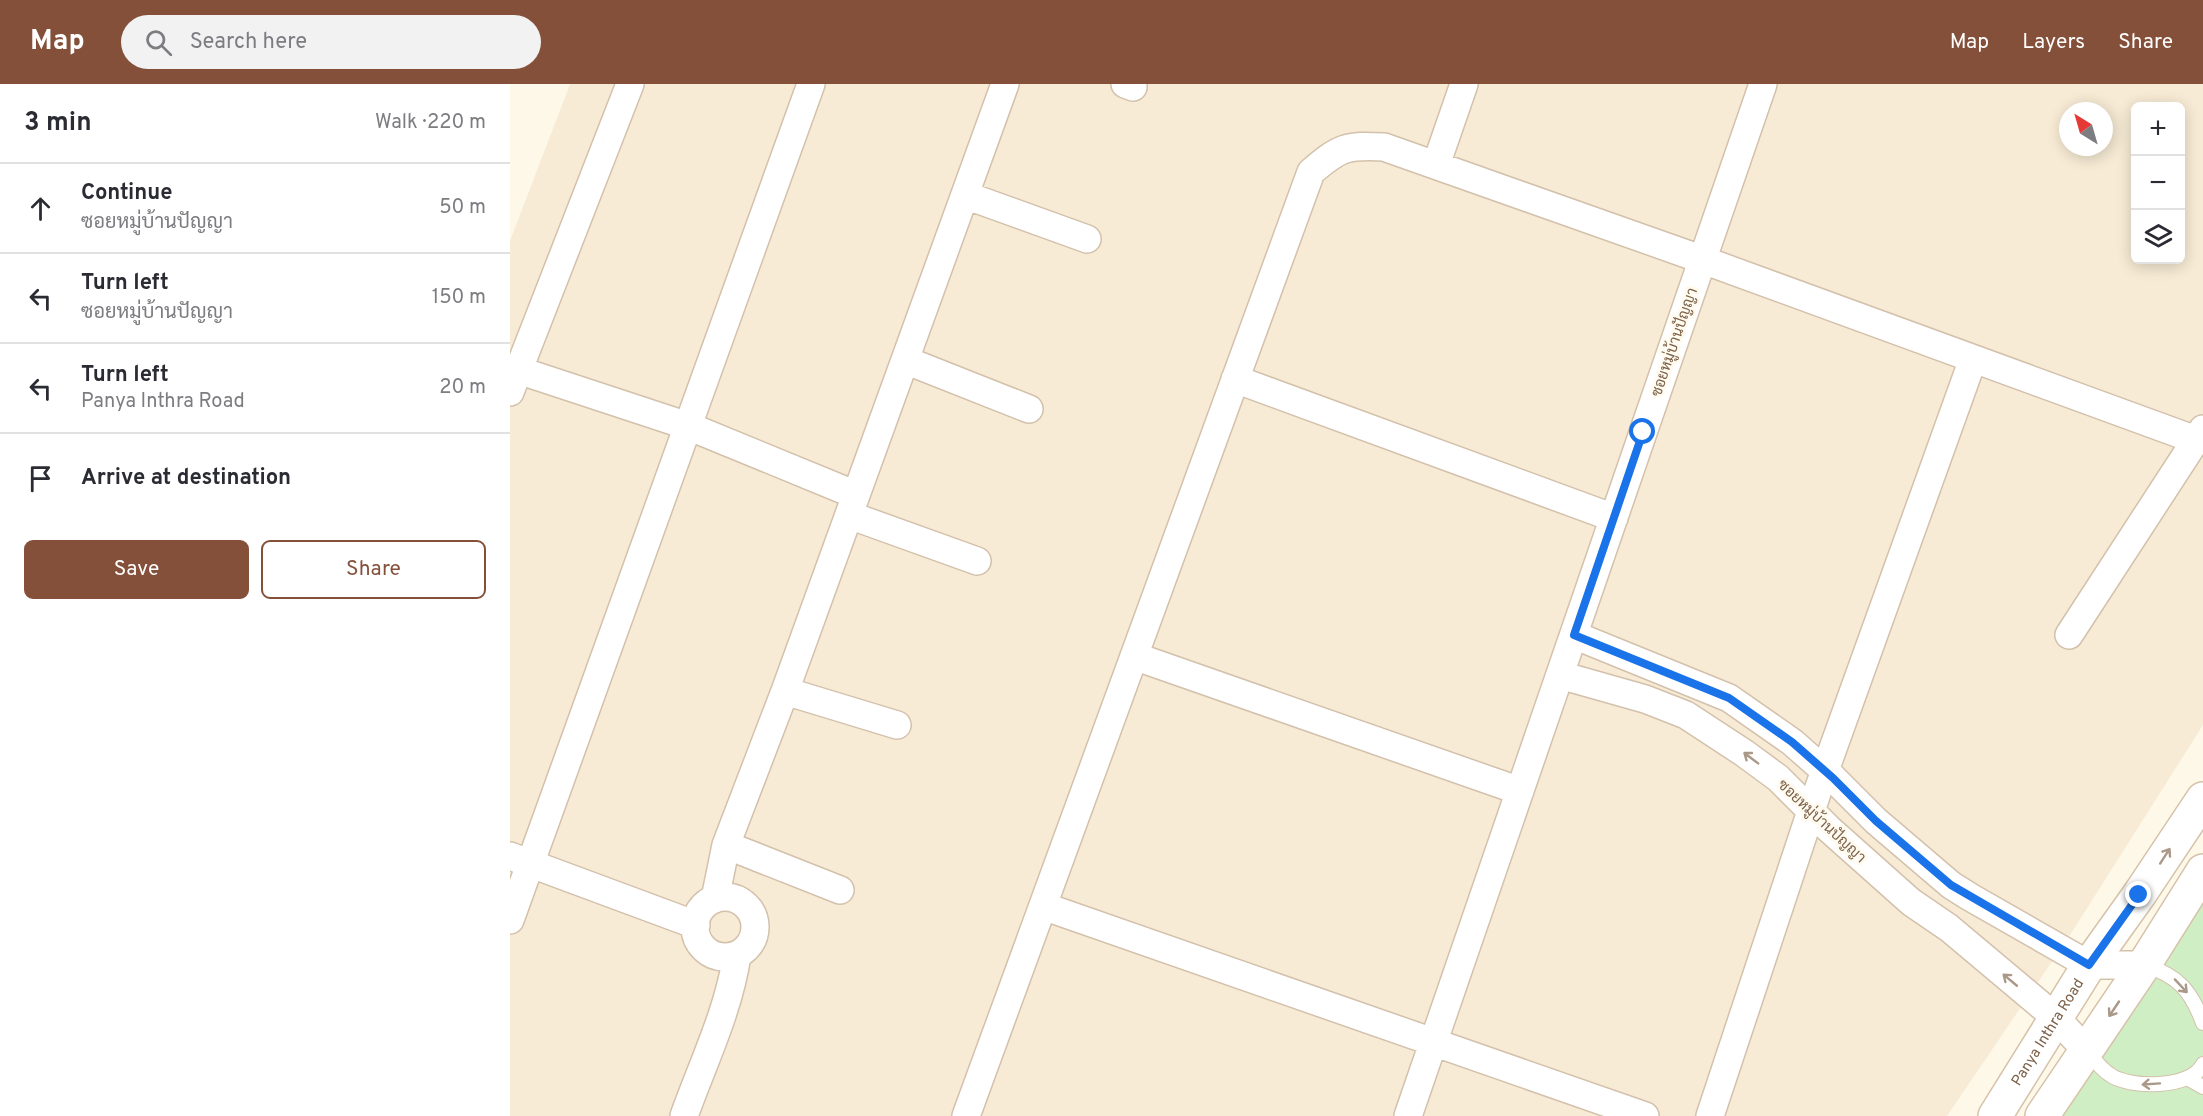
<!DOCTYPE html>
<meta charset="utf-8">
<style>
body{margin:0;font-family:Overpass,Sarabun,sans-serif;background:#f2f2f3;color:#2b2b33}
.controls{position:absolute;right:18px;top:18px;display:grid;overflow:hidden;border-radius:9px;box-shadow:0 3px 15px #0003}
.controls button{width:54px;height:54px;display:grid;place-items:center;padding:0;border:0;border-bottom:2px solid #e1e1e2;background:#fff;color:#2b2b33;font:30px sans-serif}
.compass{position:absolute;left:1549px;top:18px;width:54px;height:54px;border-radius:50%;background:#fff;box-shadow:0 3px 15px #0003;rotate:323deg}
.stop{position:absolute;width:18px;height:18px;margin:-14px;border:4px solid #1a73e8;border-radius:50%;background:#fff}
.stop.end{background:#1a73e8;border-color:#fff;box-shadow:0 2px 6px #0008}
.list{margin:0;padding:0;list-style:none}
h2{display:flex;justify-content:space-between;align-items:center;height:78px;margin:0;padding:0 24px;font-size:26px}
h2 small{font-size:20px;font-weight:400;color:#7c7c81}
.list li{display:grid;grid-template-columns:39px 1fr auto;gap:18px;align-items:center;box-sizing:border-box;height:90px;padding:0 24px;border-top:2px solid #e1e1e2}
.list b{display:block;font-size:22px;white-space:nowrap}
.list p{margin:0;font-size:20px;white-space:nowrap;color:#7c7c81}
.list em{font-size:20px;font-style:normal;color:#7c7c81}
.actions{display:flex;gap:12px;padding:18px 24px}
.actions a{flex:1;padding:14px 0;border:2px solid #85503a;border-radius:9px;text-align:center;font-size:21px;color:#85503a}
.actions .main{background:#85503a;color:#fff}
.icon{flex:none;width:33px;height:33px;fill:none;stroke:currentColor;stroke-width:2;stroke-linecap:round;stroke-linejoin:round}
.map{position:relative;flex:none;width:1693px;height:1032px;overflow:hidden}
header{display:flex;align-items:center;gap:36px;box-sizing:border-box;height:84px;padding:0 30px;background:#85503a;color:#fff}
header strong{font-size:28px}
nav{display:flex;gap:33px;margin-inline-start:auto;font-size:21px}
.search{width:420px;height:54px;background:#f2f2f3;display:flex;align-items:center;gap:15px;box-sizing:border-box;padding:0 21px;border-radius:33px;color:#7c7c81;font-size:22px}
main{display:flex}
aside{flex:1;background:#fff}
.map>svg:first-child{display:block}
.residential{fill:#f7ebd5;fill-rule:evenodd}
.green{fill:#d0eec4}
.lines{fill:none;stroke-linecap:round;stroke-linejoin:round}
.service-casing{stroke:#d3c1ac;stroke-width:16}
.minor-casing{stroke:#d3c1ac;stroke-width:30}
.secondary-casing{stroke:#d6c2a9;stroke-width:36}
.service{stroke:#fff;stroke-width:14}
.minor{stroke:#fff;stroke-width:27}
.secondary{stroke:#fff;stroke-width:33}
.oneway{stroke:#aa9888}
.route{stroke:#1a73e8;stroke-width:8}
.labels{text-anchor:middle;stroke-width:6;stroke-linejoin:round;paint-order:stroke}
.street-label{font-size:15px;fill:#7c6148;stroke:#fffbf0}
</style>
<header>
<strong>Map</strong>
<div class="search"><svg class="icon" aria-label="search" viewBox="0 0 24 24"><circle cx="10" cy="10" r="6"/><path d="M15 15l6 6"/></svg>Search here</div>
<nav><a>Map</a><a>Layers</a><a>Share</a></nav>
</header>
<main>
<aside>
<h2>3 min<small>Walk · 220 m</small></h2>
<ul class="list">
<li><svg class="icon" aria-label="ahead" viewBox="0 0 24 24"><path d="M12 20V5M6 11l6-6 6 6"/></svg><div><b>Continue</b><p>ซอยหมู่บ้านปัญญา</p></div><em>50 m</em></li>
<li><svg class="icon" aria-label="left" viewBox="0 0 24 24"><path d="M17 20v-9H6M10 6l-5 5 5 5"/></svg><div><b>Turn left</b><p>ซอยหมู่บ้านปัญญา</p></div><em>150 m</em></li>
<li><svg class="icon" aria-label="left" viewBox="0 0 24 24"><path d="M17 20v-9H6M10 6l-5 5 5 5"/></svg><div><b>Turn left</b><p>Panya Inthra Road</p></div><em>20 m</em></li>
<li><svg class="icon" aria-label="arrive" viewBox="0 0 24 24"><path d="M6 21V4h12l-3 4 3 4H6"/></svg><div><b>Arrive at destination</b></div></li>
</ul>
<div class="actions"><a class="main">Save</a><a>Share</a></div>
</aside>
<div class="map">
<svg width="1693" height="1032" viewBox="0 0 1693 1032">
<rect width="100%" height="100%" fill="#fef8e8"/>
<path class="residential" d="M60 0H1693V641L1562 848 1437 1032H0V157ZM1626 22H1670V176H1626ZM1558 27H1594V63H1558Z"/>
<path class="green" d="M1693 798V1032H1542Z"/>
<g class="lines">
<defs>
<path id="service" d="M1634 881C1667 891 1681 906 1693 939
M1576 966C1583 974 1590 984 1599 990 1618 1005 1682 1005 1693 980
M1677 994 1693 1003"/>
<path id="minor" d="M615 0 623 3
M926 81 954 0
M455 111 577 155
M395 276 519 325
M8 286 178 342 346 411
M725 295 1104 434
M0 308 120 0
M339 431 467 477
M1064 551 1219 614 1282 658 1323 694 1366 737 1441 801 1460 813 1579 881H1634
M1559 551 1693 345
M624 572 1010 707
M1050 591 1135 615 1176 631 1234 669 1268 694 1319 745 1401 818 1439 844 1545 933 1576 966
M275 607 387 641
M216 761 330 806
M0 772 186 841
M185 843a30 30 0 1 1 60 0a30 30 0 1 1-60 0Z
M205 815 216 761 275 607 495 0
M533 822 1135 1032
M0 836 301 0
M174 1032C193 979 219 926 227 871
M456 1032 801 88C830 63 836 61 874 63L1185 173 1686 356
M898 1032 1253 0
M1200 1032 1308 706 1463 275"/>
<g id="secondary">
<path id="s1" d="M1485 1032 1579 881 1629 811 1693 715"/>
<path d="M1532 1032 1634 881 1693 787"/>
</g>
</defs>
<use href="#service" class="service-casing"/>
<use href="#minor" class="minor-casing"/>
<use href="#secondary" class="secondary-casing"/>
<use href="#service" class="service"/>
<use href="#minor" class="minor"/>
<use href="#secondary" class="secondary"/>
</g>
<defs><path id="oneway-shaft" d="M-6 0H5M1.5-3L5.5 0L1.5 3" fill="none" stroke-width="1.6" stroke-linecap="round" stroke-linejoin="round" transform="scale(1.5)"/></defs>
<g class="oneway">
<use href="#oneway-shaft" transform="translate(1241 674) rotate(-143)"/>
<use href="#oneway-shaft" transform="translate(1655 772) rotate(-57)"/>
<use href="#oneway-shaft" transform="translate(1500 896) rotate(-140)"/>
<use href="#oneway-shaft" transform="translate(1671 902) rotate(47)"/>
<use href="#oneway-shaft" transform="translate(1604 925) rotate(124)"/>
<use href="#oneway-shaft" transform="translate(1641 1000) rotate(176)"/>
</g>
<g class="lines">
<path class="route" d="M1133 348 1064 551 1219 614 1282 658 1323 694 1366 737 1441 801 1579 881 1629 811"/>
</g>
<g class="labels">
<g class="street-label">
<text transform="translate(1164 258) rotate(-71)" y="5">ซอยหมู่บ้านปัญญา</text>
<text transform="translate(1312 737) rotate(43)" y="5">ซอยหมู่บ้านปัญญา</text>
<text dy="5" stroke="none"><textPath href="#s1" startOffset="99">Panya Inthra Road</textPath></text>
</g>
</g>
</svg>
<div class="controls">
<button>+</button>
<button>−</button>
<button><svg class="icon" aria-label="layers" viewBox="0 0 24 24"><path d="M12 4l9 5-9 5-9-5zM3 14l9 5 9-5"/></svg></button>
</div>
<svg class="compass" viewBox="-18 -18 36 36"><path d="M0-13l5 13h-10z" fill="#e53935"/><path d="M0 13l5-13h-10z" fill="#7c7c81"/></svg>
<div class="stop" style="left:1133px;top:348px"></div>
<div class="stop end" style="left:1629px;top:811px"></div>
</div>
</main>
